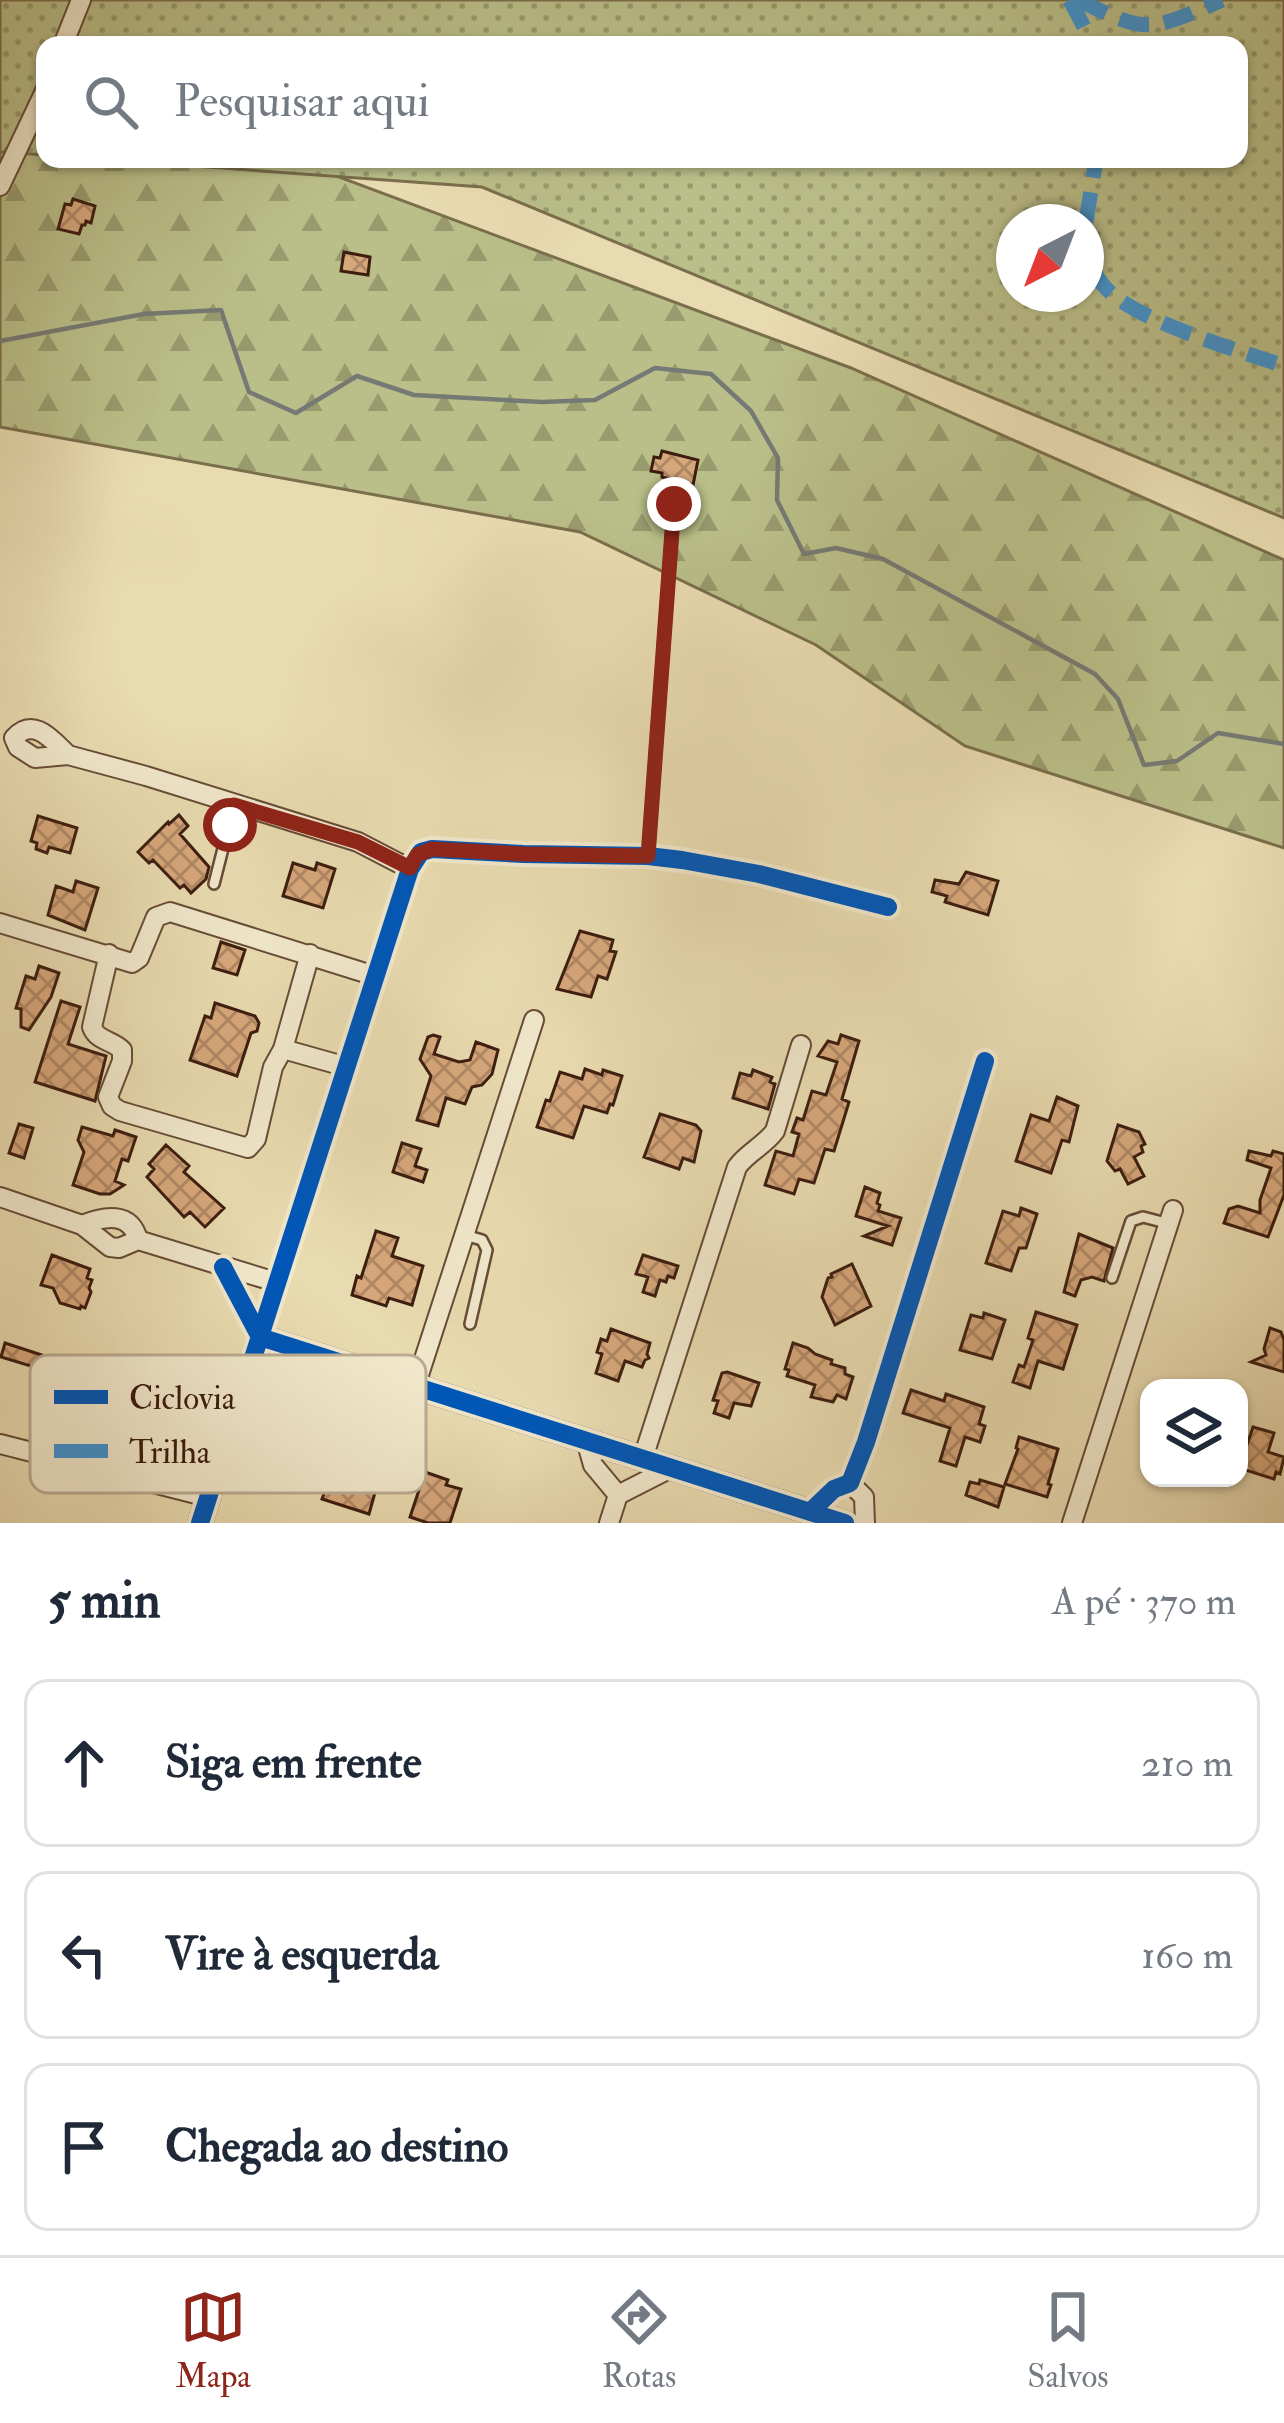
<!DOCTYPE html>
<html lang="pt">
<meta charset="utf-8">
<style>
body{margin:0;font-family:"IM FELL Double Pica",serif;background:#f6f6f7;color:#1f2937}
.controls{position:absolute;right:36px;bottom:36px;display:grid;overflow:hidden;border-radius:24px;box-shadow:0 3px 9px #0004}
.controls button{width:108px;height:108px;display:grid;place-items:center;padding:0;border:0;border-bottom:3px solid #e0e1e3;background:#fff;color:#1f2937;font:60px sans-serif}
.compass{position:absolute;left:996px;top:204px;width:108px;height:108px;border-radius:50%;background:#fff;box-shadow:0 3px 9px #0004;rotate:222deg}
.stop{position:absolute;width:36px;height:36px;margin:-27px;border:9px solid #8f2418;border-radius:50%;background:#fff}
.stop.end{background:#8f2418;border-color:#fff;box-shadow:0 3px 12px #0008}
.list{margin:0;padding:0;list-style:none}
h2{display:flex;justify-content:space-between;align-items:center;height:156px;margin:0;padding:0 48px;font-size:51px}
h2 small{font-size:39px;font-weight:400;color:#747a83}
.list li{display:grid;grid-template-columns:78px 1fr auto;gap:36px;align-items:center;box-sizing:border-box;height:168px;margin:0 24px 24px;padding:0 24px;border:3px solid #e0e1e3;border-radius:24px}
.list b{display:block;font-size:45px;white-space:nowrap}
.list em{font-size:39px;font-style:normal;color:#747a83}
.icon{flex:none;width:66px;height:66px;fill:none;stroke:currentColor;stroke-width:2;stroke-linecap:round;stroke-linejoin:round}
.map{position:relative;flex:none;width:1284px;height:1523px;overflow:hidden}
.search{position:absolute;background:#fff;box-shadow:0 3px 9px #0004;left:36px;right:36px;top:36px;height:132px;display:flex;align-items:center;gap:30px;box-sizing:border-box;padding:0 42px;border-radius:24px;color:#747a83;font-size:45px}
.sheet{height:732px;background:#fff}
nav{display:flex;justify-content:space-around;align-items:center;box-sizing:border-box;height:168px;border-top:3px solid #e0e1e3;background:#fff;font-size:33px;color:#747a83}
nav a{display:grid;justify-items:center;gap:6px}
nav .on{color:#8f2418}
.map>svg:first-child{display:block}
.forest{fill:url(#forest-firs);stroke:#7b6e4c;stroke-width:3}
.park{fill:url(#park-dots);stroke:#7b6e4c;stroke-width:3;fill-rule:evenodd}
.lines{fill:none;stroke-linecap:round;stroke-linejoin:round}
.stream{stroke:#767a74;stroke-width:4.5}
.building{fill:url(#building-cross-hatch);stroke:#3c1d0f;stroke-width:3}
.service-casing{stroke:#674c37;stroke-width:14}
.minor-casing{stroke:#674c37;stroke-width:22}
.tertiary-casing{stroke:#674c37;stroke-width:26}
.service{stroke:#f1e8cc;stroke-width:9}
.minor{stroke:#f1e8cc;stroke-width:18}
.tertiary{stroke:#f1e8cc;stroke-width:21}
.quiet{stroke:#3f94d2;stroke-width:15;stroke-dasharray:30 15;stroke-linecap:butt}
.cycleway-casing{stroke:#f1e8cc;stroke-width:26}
.cycleway{stroke:#0057b8;stroke-width:18}
.route{stroke:#8f2418;stroke-width:15}
.key{fill:#f1e8cc;stroke:#bbab93;stroke-width:3}
.key-label{font-size:33px;fill:#3c1d0f}
</style>
<div class="map">
<svg width="1284" height="1523" viewBox="0 0 1284 1523">
<defs>
<pattern id="forest-firs" width="22" height="20" patternUnits="userSpaceOnUse" patternTransform="scale(3)"><rect width="22" height="20" fill="#babf89"/><path d="M5 1l3.5 6h-7zM16 11l3.5 6h-7z" fill="#989b6e"/></pattern>
<pattern id="park-dots" width="8" height="8" patternUnits="userSpaceOnUse" patternTransform="scale(3)"><rect width="8" height="8" fill="#babf89"/><path d="M2 2h.1M6 6h.1" fill="none" stroke="#989b6e" stroke-width="1.8" stroke-linecap="round"/></pattern>
<pattern id="building-cross-hatch" width="8" height="8" patternUnits="userSpaceOnUse" patternTransform="scale(3)"><rect width="8" height="8" fill="#d7a87c"/><path d="M0 0l8 8M0 8l8-8" fill="none" stroke="#b08864"/></pattern>
</defs>
<rect width="100%" height="100%" fill="#e9dbb0"/>
<filter id="stains"><feTurbulence type="fractalNoise" baseFrequency=".00167" numOctaves="4"/><feColorMatrix values="0 0 0 0 .2 0 0 0 0 .09 0 0 0 0 .02 0 0 0 .5 -.17"/></filter>
<radialGradient id="worn" r=".72"><stop offset=".6" stop-color="#630" stop-opacity="0"/><stop offset="1" stop-color="#630" stop-opacity=".3"/></radialGradient>
<path class="forest" d="M0 122 45 127V159H291L851 368 1284 560V848L965 746 816 645 580 532 0 427Z"/>
<path class="park" d="M0 0H1284V518L482 187 96 159H1239V45H45V155L0 152ZM1014 222H1086V294H1014Z"/>
<g class="lines">
<path class="stream" d="M0 341 144 314 221 310 249 392 296 413 357 376 414 395 542 402 595 400 655 368 711 374 751 411 778 458 777 500 804 554 836 548 883 559 1095 674 1118 699 1144 765 1177 761 1218 733 1284 744"/>
</g>
<path class="building" d="M73 199 95 206 91 223 86 221 85 225H82L79 234 58 229 65 204 71 205Z
M344 252 370 257 368 275 341 271Z
M662 451 698 460 693 485 662 477V473L651 471 654 457 660 458Z
M179 815 188 826 180 834 209 867 206 879 191 893 184 885 180 888 153 860 149 863 138 852 168 822 169 824Z
M38 816 77 828 70 853 49 847 47 853 36 849 37 843 31 841Z
M293 863 315 870 317 863 335 869 323 908 283 896Z
M966 872 998 881 988 915 945 902 947 896 932 892 935 880 959 884Z
M76 881 98 888 85 930 48 915 56 886 73 892Z
M580 931 613 940 610 951 616 952 607 979 598 976 591 997 557 989Z
M221 942 245 950 237 975 213 968Z
M39 966 59 973 51 997 29 1030 21 1027V1009L16 1008 26 976 35 979Z
M61 1001 80 1007 68 1044 106 1056 95 1101 35 1082Z
M215 1003 255 1016 259 1023 257 1031 251 1033 237 1076 190 1060 205 1016 211 1018Z
M433 1035 440 1037 434 1054 459 1062 470 1060 476 1042 498 1050 492 1074 482 1085 472 1087 465 1104 446 1098 438 1126 417 1120 431 1076 420 1059 428 1037Z
M841 1035 859 1041 842 1099 849 1102 834 1151 825 1149 814 1183 799 1179 794 1194 765 1185 776 1151 793 1156 799 1134 792 1132 797 1118 803 1120 812 1091 826 1095 837 1062 818 1056 828 1041 838 1044Z
M585 1069 602 1075 603 1070 622 1076 613 1105 610 1104 607 1113 584 1106 573 1138 537 1127 546 1100 550 1101 560 1072 582 1079Z
M753 1070 772 1077 770 1082 775 1084 768 1109 733 1098 740 1073 751 1076Z
M1057 1097 1078 1106 1069 1142 1062 1140 1051 1173 1016 1161 1031 1115 1049 1121Z
M660 1114 696 1125 701 1131 694 1162 683 1158 679 1169 644 1157Z
M19 1124 33 1128 24 1158 9 1153Z
M1118 1125 1139 1132 1145 1144 1141 1146 1143 1152 1134 1157 1144 1176 1128 1184 1120 1169 1115 1171 1107 1161Z
M82 1127 113 1136 115 1130 136 1137 128 1161 122 1159 115 1181 124 1185 110 1194H100L73 1185 84 1152 78 1140Z
M402 1143 421 1149 415 1166 427 1170 423 1182 393 1172Z
M166 1145 189 1166 184 1172 224 1208 205 1227 190 1212 184 1217 147 1177 154 1169 149 1164Z
M1249 1151 1271 1156 1273 1151 1284 1154V1195L1268 1237 1224 1223 1229 1209 1238 1206 1260 1213V1200L1271 1168 1247 1160Z
M865 1187 880 1193 877 1203 880 1205 878 1211 901 1218 892 1245 864 1236 888 1226 856 1216Z
M1021 1208 1037 1214 1026 1248H1019L1011 1271 986 1263 1003 1211 1019 1216Z
M376 1231 398 1238 392 1256 423 1266 412 1305 389 1298 386 1306 352 1295 357 1276 361 1278Z
M1079 1234 1113 1248 1104 1281 1092 1277 1081 1280 1075 1296 1064 1292Z
M52 1255 90 1269 87 1278 92 1280 89 1288 91 1292 85 1308 81 1306 80 1309 60 1303 53 1288 41 1285Z
M643 1255 678 1266 674 1278 668 1276 666 1282 660 1280 655 1296 643 1292 648 1277 636 1274Z
M852 1264 871 1306 835 1325 822 1297 828 1278 832 1277 831 1274Z
M1036 1312 1077 1325 1063 1369 1038 1361 1030 1388 1013 1382 1019 1365 1024 1367 1033 1340 1028 1338Z
M984 1313 1005 1320 992 1359 960 1350 971 1315 983 1318Z
M1270 1328 1281 1332 1284 1340V1372L1251 1362 1266 1355 1264 1349Z
M611 1329 650 1343 647 1354 649 1358 645 1360 642 1367 625 1361 618 1381 596 1373 602 1354 597 1352 601 1339 607 1341Z
M5 1343 51 1358 47 1371 1 1357Z
M793 1343 808 1348 815 1354 832 1360 831 1364 845 1368V1374L853 1377 846 1399 837 1395 833 1402 811 1397 815 1385 787 1376 789 1370 785 1369Z
M727 1372 759 1383 751 1406 734 1403 729 1418 714 1413 718 1401 713 1400 722 1373Z
M911 1390 944 1401 946 1394 984 1407 979 1424 985 1426 980 1442 965 1437 956 1466 940 1461 950 1428 903 1413Z
M1253 1427 1274 1433 1268 1452 1284 1457 1280 1474 1276 1472 1274 1479 1239 1468V1446L1246 1448Z
M1019 1437 1058 1449 1048 1484 1051 1485 1047 1497 1005 1484 1018 1449 1016 1448Z
M344 1440 386 1453 369 1514 322 1499Z
M425 1472 448 1480 446 1485 461 1489 450 1523H428L410 1517Z
M980 1480 1004 1487 998 1507 966 1495 970 1482 979 1484Z"/>
<g class="lines">
<defs>
<path id="service" d="M648 856 674 504
M214 884 234 805
M465 1235 482 1240 487 1250 470 1324
M1112 1278 1131 1221 1143 1217 1166 1223"/>
<path id="minor" d="M63 45 81 0
M0 186 45 91
M68 755C52 740 34 716 14 738L18 747 35 758 68 755 146 776 358 842 410 869
M0 923 132 963 139 958 156 917 170 912 375 976
M109 954 92 1027C97 1041 112 1040 122 1050V1061L108 1097 112 1106 120 1111 248 1148 256 1139 273 1067 283 1049 347 1067
M283 1049 310 954
M0 1197 82 1225 110 1247 119 1248 138 1240 279 1283
M82 1225C104 1216 131 1211 138 1240
M223 1267 260 1337
M260 1337 410 869 421 852 432 849 523 854 648 856 682 860 759 874 888 907
M415 1387 534 1020
M586 1440 593 1465 618 1495
M0 1444 208 1497
M643 1458 737 1167C748 1152 764 1146 775 1131L801 1045
M850 1483 864 1497 865 1523
M810 1512 834 1489 850 1483 866 1442 985 1061
M609 1523 618 1495 671 1468
M1072 1523 1173 1210"/>
<path id="tertiary" d="M200 1523 260 1337 845 1523"/>
</defs>
<use href="#service" class="service-casing"/>
<use href="#minor" class="minor-casing"/>
<use href="#tertiary" class="tertiary-casing"/>
<use href="#service" class="service"/>
<use href="#minor" class="minor"/>
<use href="#tertiary" class="tertiary"/>
<path class="quiet" d="M1070 0 1084 27 1088 45
M1079 0C1149 36 1152 30 1222 0
M1086 222 1096 159
M1086 225C1087 247 1088 268 1104 286 1133 321 1239 350 1284 366"/>
<defs>
<path id="cycleway" d="M223 1267 260 1337 845 1523
M810 1512 834 1489 850 1483 866 1442 985 1061
M200 1523 410 869 421 852 432 849 523 854 648 856 682 860 759 874 888 907"/>
</defs>
<use href="#cycleway" class="cycleway-casing"/>
<use href="#cycleway" class="cycleway"/>
</g>
<g class="lines">
<path class="route" d="M230 825 234 805 358 842 410 868 417 855 432 849 523 854 648 856 674 504"/>
</g>
<rect x="30" y="1355" width="396" height="138" rx="18" class="key"/>
<rect x="54" y="1390" width="54" height="14" fill="#0057b8"/>
<rect x="54" y="1444" width="54" height="14" fill="#3f94d2"/>
<g class="key-label">
<text x="129" y="1409">Ciclovia</text>
<text x="129" y="1463">Trilha</text>
</g>
<rect width="100%" height="100%" filter="url(#stains)"/>
<rect width="100%" height="100%" fill="url(#worn)"/>
</svg>
<div class="controls">
<button><svg class="icon" aria-label="layers" viewBox="0 0 24 24"><path d="M12 4l9 5-9 5-9-5zM3 14l9 5 9-5"/></svg></button>
</div>
<svg class="compass" viewBox="-18 -18 36 36"><path d="M0-13l5 13h-10z" fill="#e53935"/><path d="M0 13l5-13h-10z" fill="#747a83"/></svg>
<div class="stop" style="left:230px;top:825px"></div>
<div class="stop end" style="left:674px;top:504px"></div>
<div class="search"><svg class="icon" aria-label="search" viewBox="0 0 24 24"><circle cx="10" cy="10" r="6"/><path d="M15 15l6 6"/></svg>Pesquisar aqui</div>
</div>
<section class="sheet">
<h2>5 min<small>A pé · 370 m</small></h2>
<ul class="list">
<li><svg class="icon" aria-label="ahead" viewBox="0 0 24 24"><path d="M12 20V5M6 11l6-6 6 6"/></svg><div><b>Siga em frente</b></div><em>210 m</em></li>
<li><svg class="icon" aria-label="left" viewBox="0 0 24 24"><path d="M17 20v-9H6M10 6l-5 5 5 5"/></svg><div><b>Vire à esquerda</b></div><em>160 m</em></li>
<li><svg class="icon" aria-label="arrive" viewBox="0 0 24 24"><path d="M6 21V4h12l-3 4 3 4H6"/></svg><div><b>Chegada ao destino</b></div></li>
</ul>
</section>
<nav>
<a class="on"><svg class="icon" aria-label="map" viewBox="0 0 24 24"><path d="M3 6l6-2 6 2 6-2v14l-6 2-6-2-6 2zM9 4v14M15 6v14"/></svg>Mapa</a>
<a><svg class="icon" aria-label="directions" viewBox="0 0 24 24"><path d="M12 3l9 9-9 9-9-9zM9 14v-3h6M13 9l2 2-2 2"/></svg>Rotas</a>
<a><svg class="icon" aria-label="saved" viewBox="0 0 24 24"><path d="M7 4h10v16l-5-4-5 4z"/></svg>Salvos</a>
</nav>
